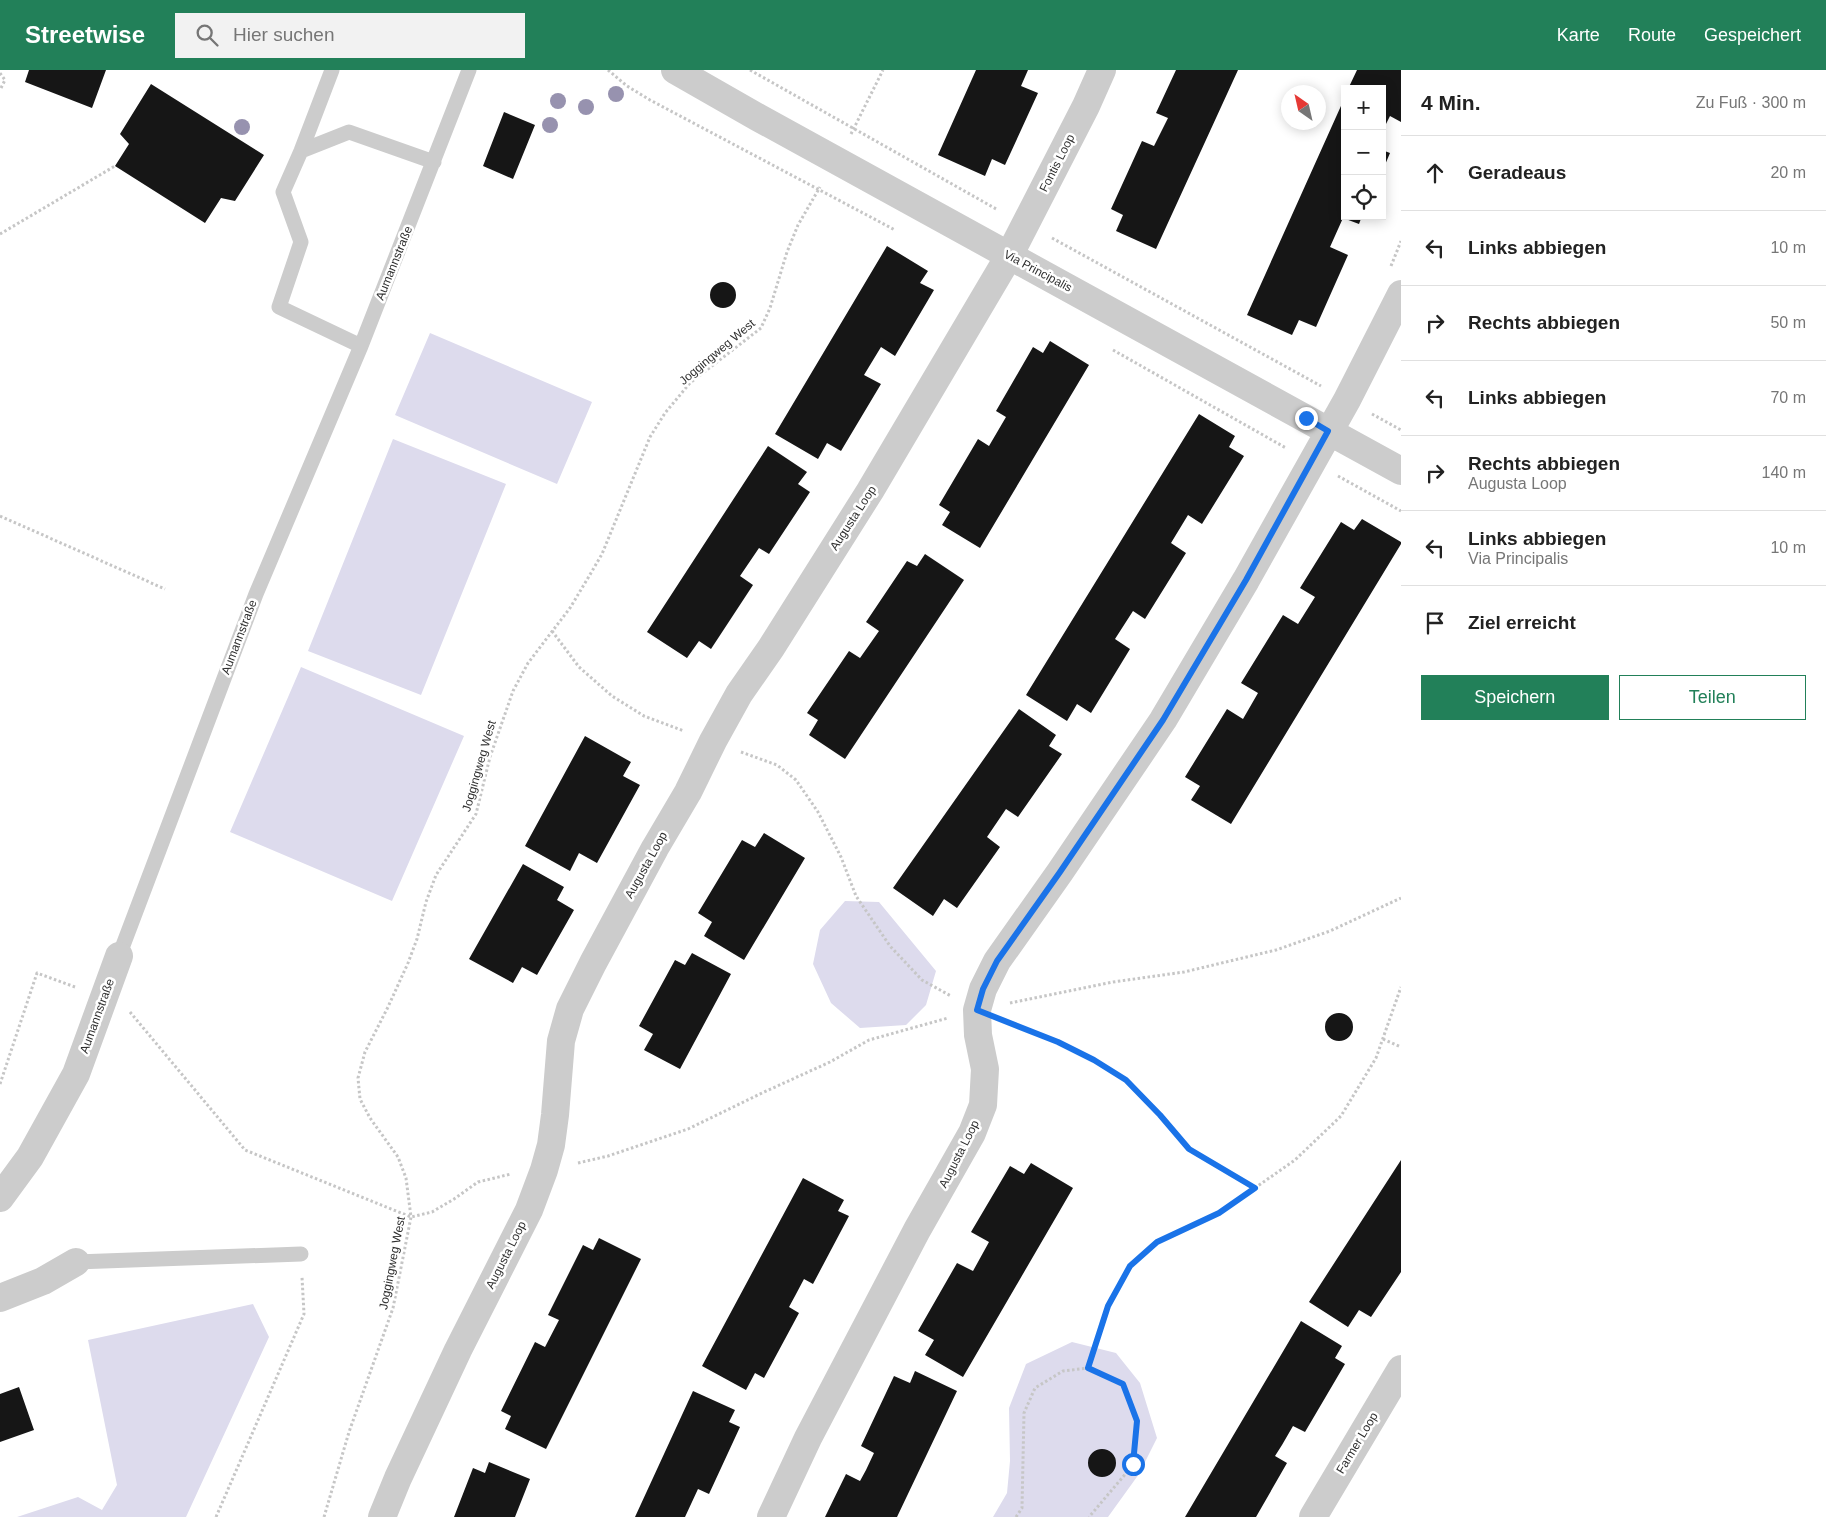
<!DOCTYPE html>
<html lang="de">
<meta charset="utf-8">
<style>
body{margin:0;font-family:Helvetica,sans-serif;background:#f2f2f2;color:#222}
.controls{position:absolute;right:15px;top:15px;display:grid;overflow:hidden;border-radius:0px;box-shadow:0 2px 12px #0003}
.controls button{width:45px;height:45px;display:grid;place-items:center;padding:0;border:0;border-bottom:1px solid #e0e0e0;background:#fff;color:#222;font:25px sans-serif}
.compass{position:absolute;left:1281px;top:15px;width:45px;height:45px;border-radius:50%;background:#fff;box-shadow:0 2px 12px #0003;rotate:326deg}
.stop{position:absolute;width:15px;height:15px;margin:-11px;border:4px solid #1a73e8;border-radius:50%;background:#fff}
.stop.end{background:#1a73e8;border-color:#fff;box-shadow:0 1px 5px #0008}
.list{margin:0;padding:0;list-style:none}
h2{display:flex;justify-content:space-between;align-items:center;height:65px;margin:0;padding:0 20px;font-size:21px}
h2 small{font-size:16px;font-weight:400;color:#767676}
.list li{display:grid;grid-template-columns:32px 1fr auto;gap:15px;align-items:center;box-sizing:border-box;height:75px;padding:0 20px;border-top:1px solid #e0e0e0}
.list b{display:block;font-size:19px;white-space:nowrap}
.list p{margin:0;font-size:16px;white-space:nowrap;color:#767676}
.list em{font-size:16px;font-style:normal;color:#767676}
.actions{display:flex;gap:10px;padding:15px 20px}
.actions a{flex:1;padding:11px 0;border:1px solid #228059;border-radius:0px;text-align:center;font-size:18px;color:#228059}
.actions .main{background:#228059;color:#fff}
.icon{flex:none;width:28px;height:28px;fill:none;stroke:currentColor;stroke-width:2;stroke-linecap:round;stroke-linejoin:round}
.map{position:relative;flex:none;width:1401px;height:1447px;overflow:hidden}
header{display:flex;align-items:center;gap:30px;box-sizing:border-box;height:70px;padding:0 25px;background:#228059;color:#fff}
header strong{font-size:24px}
nav{display:flex;gap:28px;margin-inline-start:auto;font-size:18px}
.search{width:350px;height:45px;background:#f2f2f2;display:flex;align-items:center;gap:12px;box-sizing:border-box;padding:0 18px;border-radius:0px;color:#767676;font-size:19px}
main{display:flex}
aside{flex:1;background:#fff}
.map>svg:first-child{display:block}
.green{fill:#dddbed}
.building{fill:#161616}
.lines{fill:none;stroke-linecap:round;stroke-linejoin:round}
.path{stroke:#c6c6c6;stroke-width:3;stroke-dasharray:2.5 2.5;stroke-linecap:butt}
.lane{stroke:#ccc;stroke-width:15}
.street{stroke:#ccc;stroke-width:28}
.tree{fill:#9792af}
.route{stroke:#1a73e8;stroke-width:6}
.labels{text-anchor:middle;stroke-width:5;stroke-linejoin:round;paint-order:stroke}
.street-label{font-size:12px;fill:#2f2f2f;stroke:#fff}
</style>
<header>
<strong>Streetwise</strong>
<div class="search"><svg class="icon" aria-label="search" viewBox="0 0 24 24"><circle cx="10" cy="10" r="6"/><path d="M15 15l6 6"/></svg>Hier suchen</div>
<nav><a>Karte</a><a>Route</a><a>Gespeichert</a></nav>
</header>
<main>
<div class="map">
<svg width="1401" height="1447" viewBox="0 0 1401 1447">
<rect width="100%" height="100%" fill="#fff"/>
<path class="green" d="M430 263 592 332 557 414 395 345Z
M393 369 506 414 421 625 308 581Z
M301 597 464 666 392 831 230 762Z
M845 831 879 832 936 901 926 935 906 955 860 958 831 933 813 894 820 860Z
M253 1234 269 1267 186 1447H17L78 1427 102 1440 117 1415 88 1270Z
M1072 1272 1116 1283 1140 1313 1157 1368 1139 1404 1108 1447H993L1007 1423 1010 1391 1009 1338 1026 1294Z"/>
<path class="building" d="M29 0H106L92 38 25 12Z
M976 0H1028L1021 16 1038 23 1005 95 992 89 985 106 938 85Z
M1176 0H1238L1156 179 1116 161 1123 145 1111 139 1142 71 1154 76 1168 48 1156 43Z
M1357 0H1401V52L1390 46 1382 62V19H1348Z
M151 14 264 85 235 131 221 128 205 153 115 96 129 74 120 64Z
M1345 27V146H1362L1359 154 1343 148 1330 177 1348 185 1316 257 1299 250 1292 265 1247 245Z
M504 42 535 55 513 109 483 96Z
M1382 80 1390 83 1382 102Z
M887 176 928 201 920 213 934 220 895 286 881 277 864 305 881 314 841 381 827 373 818 389 775 364Z
M710 225a13 13 0 1 1 26 0a13 13 0 1 1-26 0Z
M1050 271 1089 295 980 478 942 455 950 442 939 435 978 369 989 376 1006 347 996 341 1033 277 1043 283Z
M1199 344 1235 366 1229 377 1244 386 1202 454 1188 445 1171 473 1186 483 1145 549 1133 541 1115 569 1130 579 1091 643 1077 634 1067 651 1026 625Z
M768 376 807 402 798 414 810 422 769 484 759 478 740 506 753 515 711 579 699 571 687 588 647 562Z
M1362 449 1401 472V474L1231 754 1191 730 1200 716 1185 707 1227 639 1243 649 1258 623 1241 613 1283 545 1298 554 1315 527 1300 518 1341 452 1354 460Z
M925 484 964 510 845 689 809 665 818 650 807 643 849 581 860 588 879 561 866 552 907 491 917 496Z
M1019 639 1056 665 1049 676 1062 684 1018 747 1006 739 987 767 1000 777 957 838 944 829 933 846 893 818Z
M585 666 631 692 623 706 640 715 597 793 579 783 570 801 525 776Z
M764 763 805 788 744 890 704 866 712 852 698 843 742 770 755 777Z
M523 794 564 817 557 830 574 840 537 905 522 897 513 913 469 889Z
M692 883 731 904 680 999 644 980 653 964 639 956 675 890 685 895Z
M1325 957a14 14 0 1 1 28 0a14 14 0 1 1-28 0Z
M1401 1090V1202L1371 1247 1359 1240 1348 1257 1309 1232Z
M1031 1093 1073 1118 963 1307 925 1285 934 1270 918 1261 957 1193 973 1201 989 1172 971 1162 1010 1096 1024 1104Z
M803 1108 844 1130 838 1141 849 1146 813 1214 804 1209 795 1226 789 1237 799 1243 764 1308 755 1303 746 1320 702 1296Z
M599 1168 641 1189 546 1379 505 1359 511 1346 501 1341 535 1272 545 1277 559 1250 548 1245 583 1175 593 1180Z
M1301 1251 1342 1276 1335 1288 1345 1294 1305 1362 1293 1356 1282 1375 1275 1386 1287 1393 1256 1447H1185Z
M915 1301 957 1321 897 1447H825L846 1404 860 1411 866 1400 874 1383 861 1376 894 1306 910 1313Z
M19 1317 34 1360 0 1372V1324Z
M693 1321 735 1340 729 1352 740 1357 709 1424 698 1419 685 1447H635Z
M1088 1393a14 14 0 1 1 28 0a14 14 0 1 1-28 0Z
M489 1392 530 1409 515 1447H454L473 1398 485 1403Z"/>
<g class="lines">
<path class="path" d="M608 0 627 16 650 30 895 160
M750 0 998 140
M0 3 5 10 0 20
M851 64 883 0
M0 164 115 96
M1052 168 1321 316
M1391 196 1401 171
M1113 280 1286 378
M1372 344 1401 360
M1338 406 1401 441
M0 446 165 519
M552 561 579 597 612 626 644 646 684 661
M741 682 777 695 796 710 818 742 841 787 856 826 890 876 922 910 951 926
M1010 933 1113 912 1184 902 1276 880 1330 861 1401 828
M130 942 245 1080 411 1147 432 1142 454 1129 478 1112 511 1104
M1009 953 1058 972 1094 990 1126 1010 1160 1045 1189 1079 1255 1118
M1383 969 1401 977
M0 1014 37 903 75 917
M578 1093 608 1086 688 1059 762 1023 830 992 869 970 948 948
M1088 1298 1123 1314 1137 1351 1133 1395 1089 1447
M216 1447 304 1244 302 1207
M324 1447 349 1362 393 1238 411 1147 406 1108 398 1087 370 1048 360 1029 358 1008 365 982 388 937 408 893 417 869 426 832 436 805 476 744 490 687 513 621 528 593 570 538 588 508 602 484 650 367 665 343 690 313 761 258 770 238 787 182 798 155 820 117
M1016 1447 1022 1438 1024 1343 1035 1318 1063 1301 1088 1298 1108 1236 1130 1196 1157 1172 1219 1143 1295 1090 1341 1046 1376 988 1401 917"/>
<path class="lane" d="M332 0 301 81 283 122 301 172 279 237 361 276
M301 81 349 62 434 92
M119 886 256 524 361 276 469 0
M76 1192 301 1184"/>
<path class="street" d="M675 0 759 48 1401 401
M0 1128 30 1087 76 1004 119 886
M0 1228 43 1211 76 1192
M382 1447 398 1408 458 1280 529 1140 544 1100 551 1075 555 1045 561 971 570 939 593 893 655 778 688 722 713 671 739 624 771 578 870 421 1009 186 1086 36 1102 0
M771 1447 808 1368 917 1160 972 1063 983 1035 985 999 978 965 977 940 983 919 997 891 1060 802 1163 650 1246 510 1347 330 1401 224
M1313 1447 1401 1299"/>
</g>
<g class="tree">
<circle cx="616" cy="24" r="8"/>
<circle cx="558" cy="31" r="8"/>
<circle cx="586" cy="37" r="8"/>
<circle cx="550" cy="55" r="8"/>
<circle cx="242" cy="57" r="8"/>
</g>
<g class="lines">
<path class="route" d="M1133 1394 1137 1351 1123 1314 1088 1298 1108 1236 1130 1196 1157 1172 1219 1143 1255 1118 1189 1079 1160 1045 1126 1010 1094 990 1058 972 977 940 983 919 997 891 1060 802 1163 650 1246 510 1328 361 1306 348"/>
</g>
<g class="labels">
<g class="street-label">
<text transform="translate(1057 93) rotate(-63)" y="4">Fontis Loop</text>
<text transform="translate(394 193) rotate(-68)" y="4">Aumannstraße</text>
<text transform="translate(1038 201) rotate(28)" y="4">Via Principalis</text>
<text transform="translate(717 282) rotate(-40)" y="4">Joggingweg West</text>
<text transform="translate(853 448) rotate(-57)" y="4">Augusta Loop</text>
<text transform="translate(239 567) rotate(-69)" y="4">Aumannstraße</text>
<text transform="translate(479 696) rotate(-74)" y="4">Joggingweg West</text>
<text transform="translate(646 795) rotate(-61)" y="4">Augusta Loop</text>
<text transform="translate(97 946) rotate(-70)" y="4">Aumannstraße</text>
<text transform="translate(959 1084) rotate(-63)" y="4">Augusta Loop</text>
<text transform="translate(506 1185) rotate(-63)" y="4">Augusta Loop</text>
<text transform="translate(392 1193) rotate(-79)" y="4">Joggingweg West</text>
<text transform="translate(1357 1373) rotate(-59)" y="4">Farmer Loop</text>
</g>
</g>
</svg>
<div class="controls">
<button>+</button>
<button>−</button>
<button><svg class="icon" aria-label="locate" viewBox="0 0 24 24"><circle cx="12" cy="12" r="6"/><path d="M12 2v4M12 18v4M2 12h4M18 12h4"/></svg></button>
</div>
<svg class="compass" viewBox="-18 -18 36 36"><path d="M0-13l5 13h-10z" fill="#e53935"/><path d="M0 13l5-13h-10z" fill="#767676"/></svg>
<div class="stop" style="left:1133px;top:1394px"></div>
<div class="stop end" style="left:1306px;top:348px"></div>
</div>
<aside>
<h2>4 Min.<small>Zu Fuß · 300 m</small></h2>
<ul class="list">
<li><svg class="icon" aria-label="ahead" viewBox="0 0 24 24"><path d="M12 20V5M6 11l6-6 6 6"/></svg><div><b>Geradeaus</b></div><em>20 m</em></li>
<li><svg class="icon" aria-label="left" viewBox="0 0 24 24"><path d="M17 20v-9H6M10 6l-5 5 5 5"/></svg><div><b>Links abbiegen</b></div><em>10 m</em></li>
<li><svg class="icon" aria-label="right" viewBox="0 0 24 24"><path d="M7 20v-9h11M14 6l5 5-5 5"/></svg><div><b>Rechts abbiegen</b></div><em>50 m</em></li>
<li><svg class="icon" aria-label="left" viewBox="0 0 24 24"><path d="M17 20v-9H6M10 6l-5 5 5 5"/></svg><div><b>Links abbiegen</b></div><em>70 m</em></li>
<li><svg class="icon" aria-label="right" viewBox="0 0 24 24"><path d="M7 20v-9h11M14 6l5 5-5 5"/></svg><div><b>Rechts abbiegen</b><p>Augusta Loop</p></div><em>140 m</em></li>
<li><svg class="icon" aria-label="left" viewBox="0 0 24 24"><path d="M17 20v-9H6M10 6l-5 5 5 5"/></svg><div><b>Links abbiegen</b><p>Via Principalis</p></div><em>10 m</em></li>
<li><svg class="icon" aria-label="arrive" viewBox="0 0 24 24"><path d="M6 21V4h12l-3 4 3 4H6"/></svg><div><b>Ziel erreicht</b></div></li>
</ul>
<div class="actions"><a class="main">Speichern</a><a>Teilen</a></div>
</aside>
</main>
